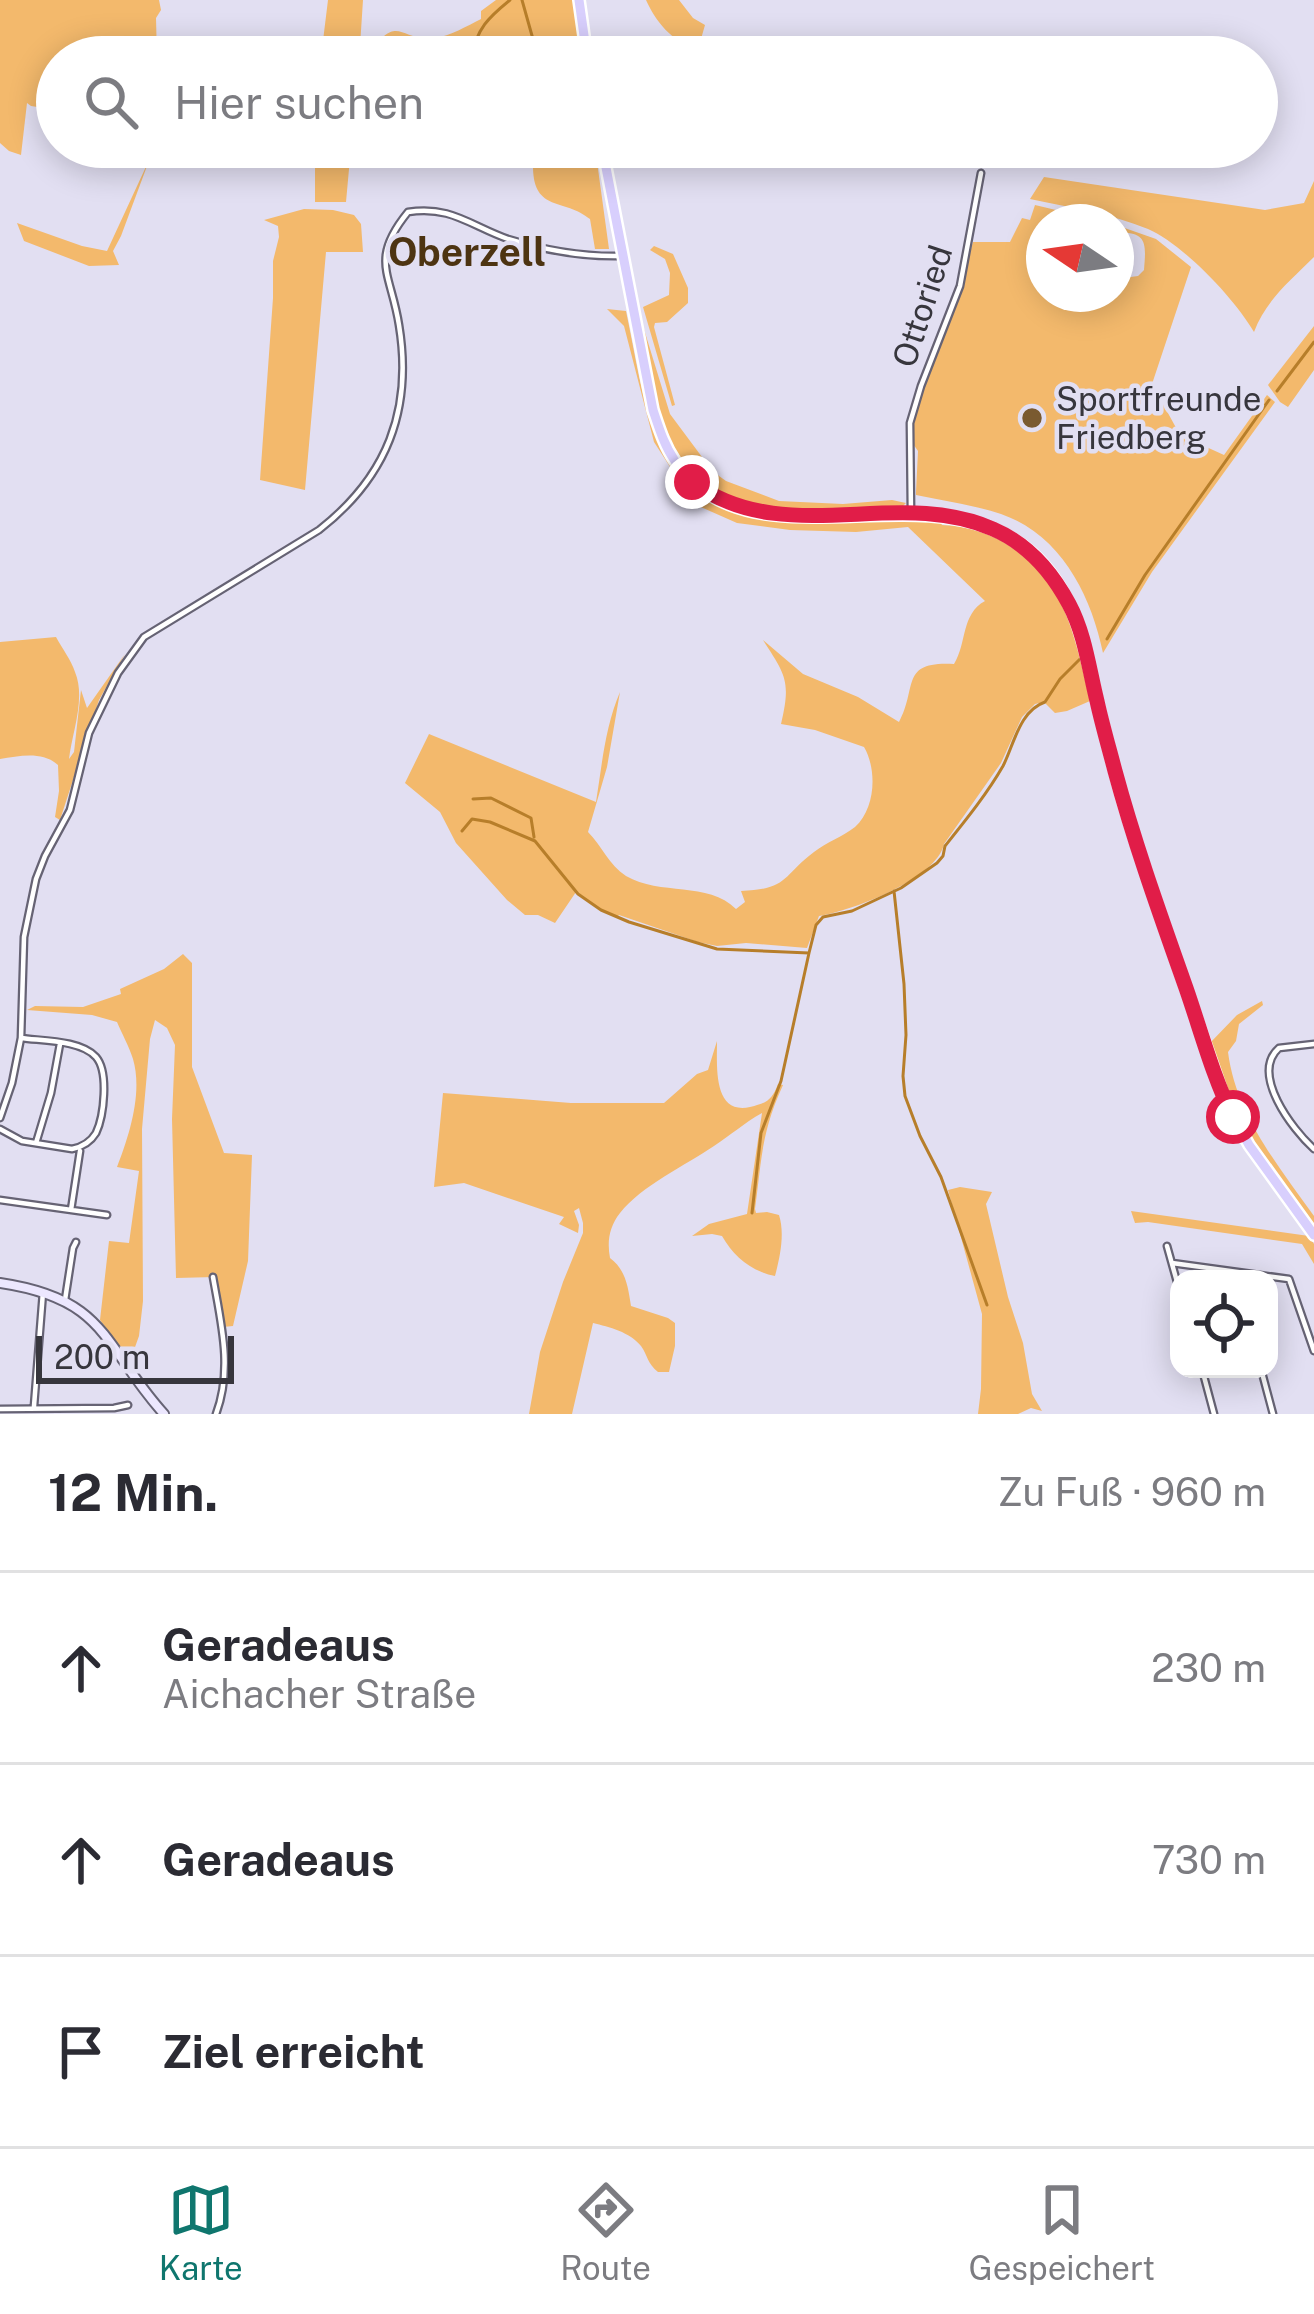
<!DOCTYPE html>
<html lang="de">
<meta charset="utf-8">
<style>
body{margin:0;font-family:"Public Sans",sans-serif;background:#f7f7f7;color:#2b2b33}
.controls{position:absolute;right:36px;bottom:36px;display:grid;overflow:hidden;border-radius:24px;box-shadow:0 6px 30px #0003}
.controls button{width:108px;height:108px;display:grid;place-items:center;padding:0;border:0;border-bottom:3px solid #e1e1e2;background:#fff;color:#2b2b33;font:60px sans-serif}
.compass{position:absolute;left:1026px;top:204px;width:108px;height:108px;border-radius:50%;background:#fff;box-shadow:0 6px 30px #0003;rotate:283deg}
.scale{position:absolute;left:36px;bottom:30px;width:198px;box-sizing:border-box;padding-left:12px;border:6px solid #37363d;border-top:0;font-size:33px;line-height:42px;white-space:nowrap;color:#37363d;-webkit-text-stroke:9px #e2dff2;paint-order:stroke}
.stop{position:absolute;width:36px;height:36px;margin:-27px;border:9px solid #e11d48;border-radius:50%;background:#fff}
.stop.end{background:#e11d48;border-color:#fff;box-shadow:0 3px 12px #0008}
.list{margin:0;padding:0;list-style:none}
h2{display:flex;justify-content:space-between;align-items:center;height:156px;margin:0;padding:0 48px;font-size:51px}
h2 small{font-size:39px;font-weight:400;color:#7c7c81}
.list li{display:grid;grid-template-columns:78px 1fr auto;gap:36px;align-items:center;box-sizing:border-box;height:192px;padding:0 48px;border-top:3px solid #e1e1e2}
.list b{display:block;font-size:45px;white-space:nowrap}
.list p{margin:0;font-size:39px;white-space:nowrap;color:#7c7c81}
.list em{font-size:39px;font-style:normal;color:#7c7c81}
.icon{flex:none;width:66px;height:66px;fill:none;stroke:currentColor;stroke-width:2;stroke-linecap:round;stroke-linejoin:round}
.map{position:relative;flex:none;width:1314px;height:1414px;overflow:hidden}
.search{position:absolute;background:#fff;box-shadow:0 6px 30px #0003;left:36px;right:36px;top:36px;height:132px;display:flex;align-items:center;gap:30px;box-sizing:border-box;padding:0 42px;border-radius:66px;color:#7c7c81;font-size:45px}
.sheet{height:732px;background:#fff}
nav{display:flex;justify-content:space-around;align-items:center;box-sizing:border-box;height:168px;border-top:3px solid #e1e1e2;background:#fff;font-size:33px;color:#7c7c81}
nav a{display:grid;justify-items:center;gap:6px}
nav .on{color:#0f766e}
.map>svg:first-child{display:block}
.green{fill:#f3b96c}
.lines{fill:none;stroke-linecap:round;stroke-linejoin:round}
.stream{stroke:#b77e2a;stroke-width:3}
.street-casing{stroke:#666374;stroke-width:9}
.secondary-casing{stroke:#666374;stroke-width:12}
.primary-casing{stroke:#fff;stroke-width:14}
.street{stroke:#fff;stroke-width:4.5}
.secondary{stroke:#ece7fe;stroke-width:8}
.primary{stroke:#d8cffd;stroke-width:9}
.route{stroke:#e11d48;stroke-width:15}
.poi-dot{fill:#7a5a30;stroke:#e2dff2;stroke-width:4.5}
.labels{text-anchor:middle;stroke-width:9;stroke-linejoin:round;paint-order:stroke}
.street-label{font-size:33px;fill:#37363d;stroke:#e2dff2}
.poi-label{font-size:33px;fill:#37363d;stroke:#e2dff2;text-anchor:start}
.quarter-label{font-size:39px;font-weight:bold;fill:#4d3412;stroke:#e2dff2}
</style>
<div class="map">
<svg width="1314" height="1414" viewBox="0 0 1314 1414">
<rect width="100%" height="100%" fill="#e2dff2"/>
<path class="green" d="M0 0H159L161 10 156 18 157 57H57V110L31 106 27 103 21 155 9 151 0 143Z
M328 0H363L360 46 368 54C400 11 398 42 435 38 450 36 467 26 481 19V11L496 0H575L582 57H321Z
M646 0H679L693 18 705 25 701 39 695 46C672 43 655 20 646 0Z
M315 147H351L346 202H315Z
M520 147H595L609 249H595L590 219C564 198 534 212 533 168L517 166Z
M150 158 121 236 113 251 119 265 89 266 24 241 17 223 82 246 107 251Z
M1044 177 1265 210 1304 203 1314 181V257C1290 281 1266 300 1254 332 1234 298 1184 245 1148 229 1111 214 1068 207 1030 199Z
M1035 205 1106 222H1044V294H1116V279L1138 276 1144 270C1146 244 1148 231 1116 233V225L1156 239 1191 267 1152 384 1180 435 1224 455 1267 395 1275 402 1152 572 1103 653C1091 595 1061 535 1001 514 974 505 944 501 916 495V492L918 451 911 441 912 425 917 402 953 312 973 242H1010L1022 218 1030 220Z
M304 209 333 210 354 215 361 224 363 252H326L305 490 260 480 273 298V261L279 237 278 226 264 220Z
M654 246 673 254 688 288V303L667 322 655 323 654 327 675 405 672 406 643 307 669 295 670 273 665 259 650 250Z
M607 309 626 311C635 353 641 399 657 438 666 458 683 485 701 497 753 533 875 520 939 520L942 525C997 526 1043 563 1066 611 1079 639 1084 671 1090 701L1067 711 1055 713 1044 702 1035 704 1022 717 1001 763 944 844C937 879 851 911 819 916L807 948 746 943 717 946 698 942 619 915 617 917 601 910 576 892 555 923 538 915H525L507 900 456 843 440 812 405 783 429 734 596 802C602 765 605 727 620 692L607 767 588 832C602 846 609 865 626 876 660 896 708 881 736 909L745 902 741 891C789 889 781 877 814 852 827 842 842 837 855 827 876 808 877 769 864 747L815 730 781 724C791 681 786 676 763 640L803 674 858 697 899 722C918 687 899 661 954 664 967 643 961 614 985 601L908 527 856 532 790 530 737 523 694 504 654 442 624 326Z
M639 313 670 414 702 457 701 463 726 481 779 501 843 504 892 500 906 503 901 508C798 510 699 534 659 413 648 381 645 346 639 313Z
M1314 326V370L1288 407 1280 402 1268 385Z
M56 637C62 648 71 660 75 672 86 698 72 733 69 759L74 752 81 690 87 708 125 654 99 700 60 820 55 817 59 791 58 765C42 751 20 756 0 759V642Z
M183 954 192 963V1067L224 1153 252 1155 248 1261 233 1326 223 1327 215 1277 176 1278 172 1119 175 1045 167 1028 155 1020 150 1039 142 1129 143 1301 139 1336 130 1361 100 1320 109 1241 129 1243 139 1171 117 1167C129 1136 143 1093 133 1059 129 1046 122 1034 117 1022L92 1015 27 1010 35 1006 83 1007 121 994 120 989 164 969Z
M1262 1001 1263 1005 1239 1024 1236 1041 1228 1052C1236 1115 1278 1165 1314 1216V1225L1255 1145 1238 1116 1210 1043 1237 1015Z
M717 1041C717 1067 713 1115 750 1107 767 1103 772 1100 778 1084L783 1085C761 1133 762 1158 755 1209L756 1213 767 1212 779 1215C785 1234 780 1257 775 1276 751 1271 734 1257 722 1236L712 1234 692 1236 709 1224 747 1214 762 1113C744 1123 731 1135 714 1146 686 1165 641 1186 620 1213 609 1227 607 1242 610 1258 626 1270 628 1287 631 1306L668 1318 675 1323V1346L669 1372H658C647 1363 648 1356 641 1346 630 1332 609 1327 593 1323L572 1414H529L540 1352 563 1282 583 1233V1223L579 1208 574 1211 579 1225 578 1233 559 1224 564 1217 464 1183 434 1187 443 1093 571 1103H664L697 1074 708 1070Z
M960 1187 992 1192 986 1204 1008 1297 1023 1343 1032 1394 1042 1411 1031 1408 1018 1414H978L981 1389 982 1314 948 1190Z
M1131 1211 1309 1236 1314 1244V1264L1302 1244 1148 1222 1135 1223Z"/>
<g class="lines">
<path class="stream" d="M522 0 538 57
M472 57C476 29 489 17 510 0
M1277 391 1314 342
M1107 639 1145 575 1269 400
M473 799 491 798 531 818 534 837
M462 831 472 819 490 822 535 841 578 894 601 910 629 922 717 949 809 953 816 925 823 917 852 911 901 888 937 863 943 856 945 846C965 821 987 794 1003 766 1014 745 1019 711 1045 702L1060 679 1080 659
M894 891 904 984 906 1035 903 1076 905 1096 920 1136 941 1177 987 1305
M752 1213 761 1133 781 1081 809 953"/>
<defs>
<path id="street" d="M911 514 910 423 921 386 960 286 981 173
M1314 1044 1279 1048C1250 1074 1292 1129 1314 1149
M0 1118 12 1083 21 1038 24 937 36 879 45 856 70 810 89 733 118 673 144 637 319 530C387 477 413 410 399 325 391 273 369 260 408 212 450 205 471 226 508 239 544 250 584 257 622 256
M0 1129 22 1141 72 1149C82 1147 90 1143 96 1133 104 1116 109 1072 96 1057 81 1040 42 1041 21 1038
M36 1143 51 1093 60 1044
M0 1200 107 1215
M71 1210 80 1151
M1167 1246 1179 1289
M1172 1263 1289 1279 1314 1351
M213 1277C221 1323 233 1369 216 1414
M65 1300 73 1248 76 1242
M1202 1369 1214 1414
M1261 1369 1273 1414
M34 1406 43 1292
M0 1409 114 1408 128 1405"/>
<path id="secondary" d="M0 1283C108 1299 102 1345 164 1414"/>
<path id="primary" d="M579 0 587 57
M602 147 653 410C659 428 664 445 675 461 751 574 932 465 1032 553 1075 591 1085 648 1097 701 1105 733 1113 766 1122 798 1153 900 1191 1000 1225 1101L1249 1145 1314 1235"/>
</defs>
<use href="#street" class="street-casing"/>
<use href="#secondary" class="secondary-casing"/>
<use href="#primary" class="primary-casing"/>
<use href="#street" class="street"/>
<use href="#secondary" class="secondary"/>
<use href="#primary" class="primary"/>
</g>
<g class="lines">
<path class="route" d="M692 482C785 550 896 486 993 529 1028 544 1052 572 1069 604 1085 634 1089 669 1097 701 1102 724 1109 748 1115 771 1135 845 1161 917 1186 988 1201 1031 1213 1077 1233 1117"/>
</g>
<circle class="poi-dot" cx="1032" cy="418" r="12"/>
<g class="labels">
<g class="street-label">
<text transform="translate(922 306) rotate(-72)" y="12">Ottoried</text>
</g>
<g class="poi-label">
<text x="1056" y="411">Sportfreunde<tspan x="1056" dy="38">Friedberg</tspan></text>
</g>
<g class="quarter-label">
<text x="467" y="266">Oberzell</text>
</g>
</g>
</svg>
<div class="controls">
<button><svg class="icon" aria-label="locate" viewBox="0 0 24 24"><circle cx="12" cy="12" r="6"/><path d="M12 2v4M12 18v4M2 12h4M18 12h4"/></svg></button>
</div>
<svg class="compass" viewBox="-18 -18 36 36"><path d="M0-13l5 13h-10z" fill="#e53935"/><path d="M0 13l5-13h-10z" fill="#7c7c81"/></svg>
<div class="scale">200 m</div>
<div class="stop" style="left:1233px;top:1117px"></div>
<div class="stop end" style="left:692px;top:482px"></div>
<div class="search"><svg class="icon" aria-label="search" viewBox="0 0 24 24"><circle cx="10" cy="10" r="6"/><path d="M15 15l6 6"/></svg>Hier suchen</div>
</div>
<section class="sheet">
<h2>12 Min.<small>Zu Fuß · 960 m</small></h2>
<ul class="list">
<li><svg class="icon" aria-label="ahead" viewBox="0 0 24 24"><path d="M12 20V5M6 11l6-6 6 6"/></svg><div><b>Geradeaus</b><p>Aichacher Straße</p></div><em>230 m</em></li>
<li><svg class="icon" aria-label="ahead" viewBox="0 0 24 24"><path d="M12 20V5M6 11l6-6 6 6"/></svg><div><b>Geradeaus</b></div><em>730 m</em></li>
<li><svg class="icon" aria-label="arrive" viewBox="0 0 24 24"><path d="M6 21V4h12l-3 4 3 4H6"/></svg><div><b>Ziel erreicht</b></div></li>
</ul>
</section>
<nav>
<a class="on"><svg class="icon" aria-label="map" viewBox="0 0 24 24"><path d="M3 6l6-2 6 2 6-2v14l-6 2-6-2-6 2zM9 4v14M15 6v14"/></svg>Karte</a>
<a><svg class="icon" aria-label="directions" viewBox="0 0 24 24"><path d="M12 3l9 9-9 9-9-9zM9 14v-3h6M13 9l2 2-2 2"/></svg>Route</a>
<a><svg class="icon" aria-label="saved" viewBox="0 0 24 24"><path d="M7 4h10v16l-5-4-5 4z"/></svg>Gespeichert</a>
</nav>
